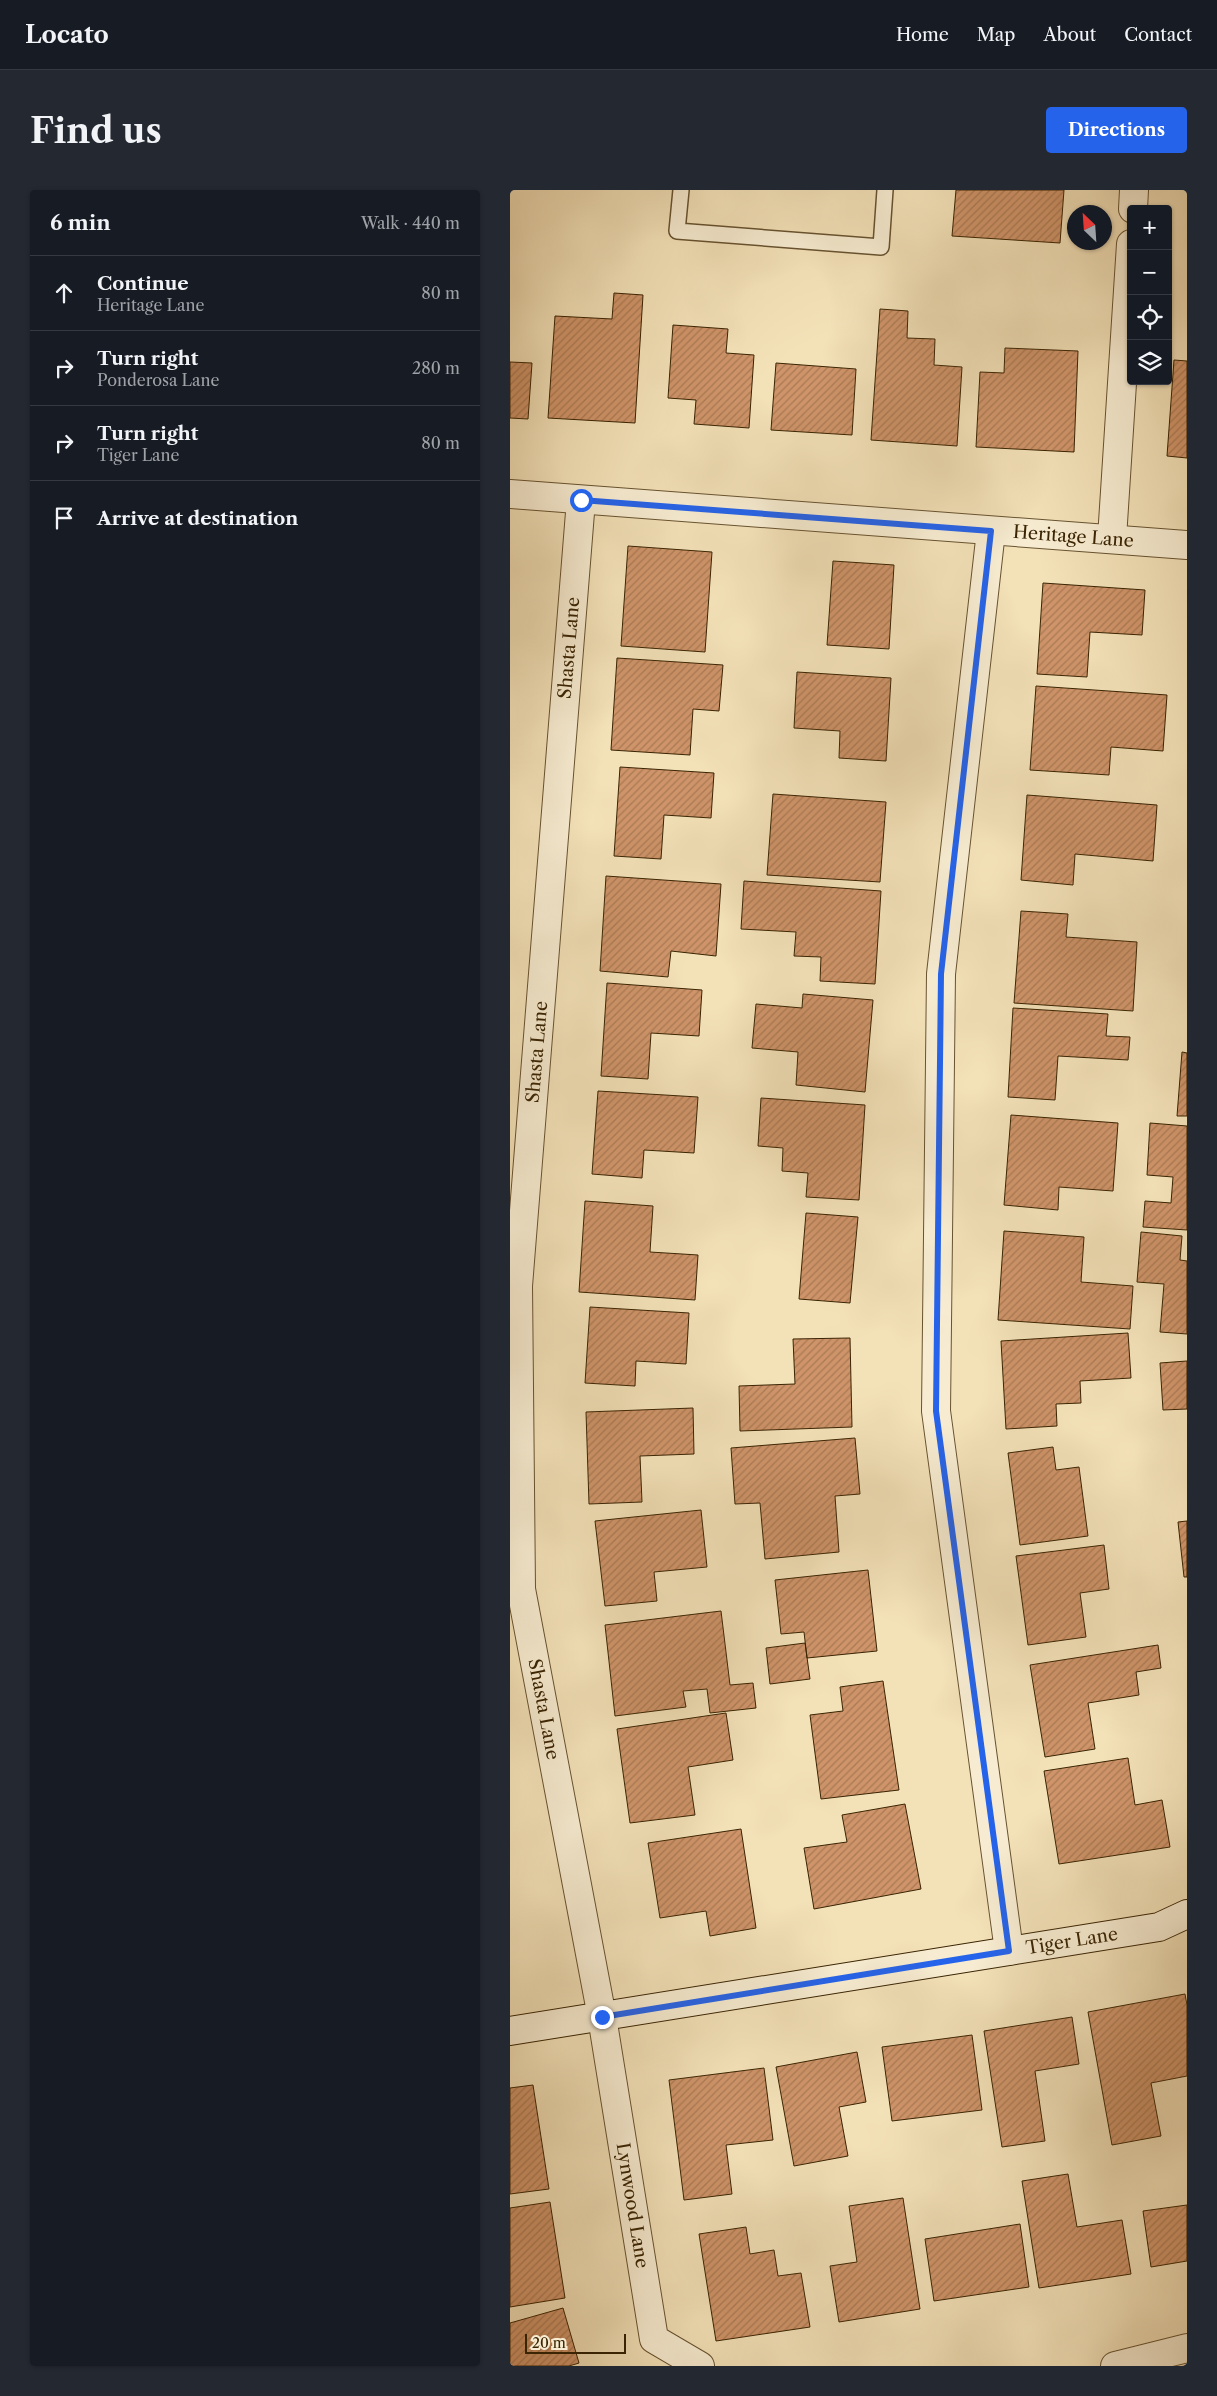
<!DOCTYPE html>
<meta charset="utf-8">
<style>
body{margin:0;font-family:"Libre Caslon Text",serif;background:#242831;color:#f1f3f6}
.controls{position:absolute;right:15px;top:15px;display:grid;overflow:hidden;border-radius:5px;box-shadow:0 1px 4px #0004}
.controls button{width:45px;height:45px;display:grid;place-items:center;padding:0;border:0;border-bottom:1px solid #363941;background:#171b24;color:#f1f3f6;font:25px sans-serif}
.compass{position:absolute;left:557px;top:15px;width:45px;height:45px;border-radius:50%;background:#171b24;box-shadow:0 1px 4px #0004;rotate:335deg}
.scale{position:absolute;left:15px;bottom:12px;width:101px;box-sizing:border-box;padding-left:5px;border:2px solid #3a2403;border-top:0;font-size:14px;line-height:18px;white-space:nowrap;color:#3a2403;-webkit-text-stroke:4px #f7ecd1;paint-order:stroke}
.stop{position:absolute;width:15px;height:15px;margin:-11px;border:4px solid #2563eb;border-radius:50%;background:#fff}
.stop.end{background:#2563eb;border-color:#fff;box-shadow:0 1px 5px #0008}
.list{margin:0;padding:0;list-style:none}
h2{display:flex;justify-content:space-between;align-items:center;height:65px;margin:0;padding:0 20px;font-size:21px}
h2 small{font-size:16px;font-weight:400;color:#9ea1a6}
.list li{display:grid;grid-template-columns:32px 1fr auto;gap:15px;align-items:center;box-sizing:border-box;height:75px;padding:0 20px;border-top:1px solid #363941}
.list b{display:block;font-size:19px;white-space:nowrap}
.list p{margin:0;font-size:16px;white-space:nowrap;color:#9ea1a6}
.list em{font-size:16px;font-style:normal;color:#9ea1a6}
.icon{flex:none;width:28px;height:28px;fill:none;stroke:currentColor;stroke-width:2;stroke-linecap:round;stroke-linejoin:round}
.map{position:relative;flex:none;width:677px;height:2176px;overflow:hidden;border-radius:5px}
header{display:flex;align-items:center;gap:30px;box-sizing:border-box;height:70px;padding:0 25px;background:#171b24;border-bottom:1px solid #363941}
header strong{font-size:24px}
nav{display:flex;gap:28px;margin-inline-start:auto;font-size:18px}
.intro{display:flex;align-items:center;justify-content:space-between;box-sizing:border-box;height:120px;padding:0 30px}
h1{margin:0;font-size:35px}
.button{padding:12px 22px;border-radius:5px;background:#2563eb;color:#fff;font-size:18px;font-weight:700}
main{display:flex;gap:30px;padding:0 30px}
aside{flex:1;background:#171b24;border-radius:5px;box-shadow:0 1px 4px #0004}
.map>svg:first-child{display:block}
.building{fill:url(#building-hatch);stroke:#3a2403}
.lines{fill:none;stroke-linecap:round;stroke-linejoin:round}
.lane-casing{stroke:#685330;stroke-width:18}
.street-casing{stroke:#685330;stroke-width:30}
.secondary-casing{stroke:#3a2403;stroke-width:30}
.lane{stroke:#f7ecd1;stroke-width:15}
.street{stroke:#f7ecd1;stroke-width:28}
.secondary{stroke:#f7ecd1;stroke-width:28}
.route{stroke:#2563eb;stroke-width:6}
.labels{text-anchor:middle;stroke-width:4.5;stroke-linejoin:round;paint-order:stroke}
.street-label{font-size:18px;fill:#3a2403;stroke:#f7ecd1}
</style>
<header>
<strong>Locato</strong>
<nav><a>Home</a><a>Map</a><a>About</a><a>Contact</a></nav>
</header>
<div class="intro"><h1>Find us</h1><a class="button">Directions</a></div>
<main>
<aside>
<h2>6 min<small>Walk · 440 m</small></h2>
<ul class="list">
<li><svg class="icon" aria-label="ahead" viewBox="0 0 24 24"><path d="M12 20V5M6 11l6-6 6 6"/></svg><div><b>Continue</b><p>Heritage Lane</p></div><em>80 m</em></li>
<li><svg class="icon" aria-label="right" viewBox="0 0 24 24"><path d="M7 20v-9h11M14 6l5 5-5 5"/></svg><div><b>Turn right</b><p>Ponderosa Lane</p></div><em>280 m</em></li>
<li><svg class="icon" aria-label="right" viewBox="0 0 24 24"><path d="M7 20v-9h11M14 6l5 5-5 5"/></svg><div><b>Turn right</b><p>Tiger Lane</p></div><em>80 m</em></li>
<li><svg class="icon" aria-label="arrive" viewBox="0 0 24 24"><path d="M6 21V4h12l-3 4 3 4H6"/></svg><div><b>Arrive at destination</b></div></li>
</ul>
</aside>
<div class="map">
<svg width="677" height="2176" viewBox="0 0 677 2176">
<defs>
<pattern id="building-hatch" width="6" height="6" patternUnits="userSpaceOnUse" patternTransform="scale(1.25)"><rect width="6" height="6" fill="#cf9469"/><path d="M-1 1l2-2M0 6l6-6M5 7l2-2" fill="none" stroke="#a97954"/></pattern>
</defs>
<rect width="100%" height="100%" fill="#f3e1b8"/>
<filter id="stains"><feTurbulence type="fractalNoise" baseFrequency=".004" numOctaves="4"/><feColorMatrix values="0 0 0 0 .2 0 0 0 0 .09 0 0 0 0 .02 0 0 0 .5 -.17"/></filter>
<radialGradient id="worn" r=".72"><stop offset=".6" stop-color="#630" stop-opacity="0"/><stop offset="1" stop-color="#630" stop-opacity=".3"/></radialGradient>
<path class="building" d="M446 0H554L550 53 442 46Z
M104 103 133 105 125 233 38 228 45 126 102 129Z
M370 119 398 121 397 148 425 149 424 175 452 177 447 256 361 250Z
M163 135 218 139 216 163 244 165 239 238 184 234 186 210 158 208Z
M495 158 568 161 564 262 466 257 470 182 494 183Z
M664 170 677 171V268L657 266Z
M0 172 22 173 18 229 0 228Z
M266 173 346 179 342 245 261 240Z
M118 356 202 362 195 462 111 456Z
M323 371 384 375 379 459 317 455Z
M533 393 635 400 632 445 580 442 577 487 527 484Z
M107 468 213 475 209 521 183 519 180 565 101 560Z
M287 482 381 488 376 571 329 568 330 541 284 538Z
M526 496 657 505 653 561 601 557 599 585 520 580Z
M110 577 204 583 201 628 154 625 151 669 104 666Z
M263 604 376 612 370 692 257 685Z
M517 605 647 615 643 671 565 664 563 695 511 690Z
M96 686 211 694 206 766 161 761 158 787 90 781Z
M234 691 371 701 365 794 310 791 311 767 284 766 286 742 231 739Z
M511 721 558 724 556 747 627 752 623 821 504 813Z
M97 793 192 800 189 846 141 843 138 889 91 886Z
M293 804 363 810 355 902 286 895 288 862 242 858 246 814 292 818Z
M503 818 598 824 596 846 620 847 618 870 548 866 545 910 498 907Z
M672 862 677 863V926H667Z
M88 901 188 907 184 963 134 960 132 988 82 984Z
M251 908 355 915 349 1010 296 1007 298 983 272 981 273 958 248 956Z
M501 925 608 933 603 1001 549 997 548 1020 494 1015Z
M640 933 677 936V1040L633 1037 635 1011 661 1013 663 987 637 985Z
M75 1011 143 1016 140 1062 188 1065 185 1110 69 1102Z
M296 1023 348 1027 340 1113 289 1109Z
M494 1041 574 1047 571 1092 623 1096 620 1139 488 1130Z
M631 1042 672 1046 670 1070 677 1071V1144L650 1142 654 1094 627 1092Z
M80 1117 179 1123 176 1174 126 1171 125 1196 75 1193Z
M618 1143 621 1188 570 1191 571 1213 546 1214 547 1236 496 1239 491 1151Z
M340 1148 342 1237 230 1241 229 1196 285 1194 283 1149Z
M677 1171V1219L653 1220 650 1173Z
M183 1218 184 1264 130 1266 132 1312 79 1314 76 1222Z
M345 1248 350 1304 325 1306 329 1362 255 1369 250 1313 225 1314 221 1258Z
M543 1257 546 1280 569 1277 578 1346 510 1355 498 1263Z
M191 1320 197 1377 144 1382 147 1411 95 1416 85 1331Z
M677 1331V1387H674L668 1332Z
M594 1355 599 1399 570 1403 576 1447 518 1455 506 1366Z
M358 1380 367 1461 297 1468 294 1442 271 1444 265 1390Z
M211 1421 220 1495 243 1493 246 1518 200 1523 197 1499 173 1501 176 1517 105 1526 95 1435Z
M295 1453 300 1489 260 1494 256 1458Z
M648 1455 651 1478 626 1482 629 1505 578 1513 585 1559 535 1567 520 1475Z
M373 1491 389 1600 311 1609 300 1525 333 1521 330 1497Z
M216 1523 223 1570 178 1577 185 1625 120 1633 107 1539Z
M618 1568 625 1615 652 1610 660 1657 549 1674 534 1581Z
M395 1614 411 1699 304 1719 294 1658 337 1652 332 1625Z
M231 1639 246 1738 200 1746 196 1721 150 1728 138 1653Z
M675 1804 677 1815V1886L641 1893 651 1946 602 1955 578 1822Z
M562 1827 569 1874 525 1881 535 1951 492 1957 474 1841Z
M462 1845 472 1920 382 1931 372 1857Z
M347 1862 356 1912 329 1917 338 1966 284 1976 266 1877Z
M254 1878 263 1950 216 1955 222 2004 174 2010 159 1890Z
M23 1895 39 1999 0 2004V1898Z
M558 1984 567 2037 612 2030 621 2084 529 2098 512 1991Z
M393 2008 410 2119 329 2132 320 2076 347 2072 339 2016Z
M40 2012 55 2108 0 2117V2018Z
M677 2015V2071L641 2077 633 2021Z
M510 2034 519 2097 424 2111 415 2049Z
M236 2037 240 2064 264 2060 268 2086 291 2083 300 2137 206 2151 189 2044Z
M53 2118 69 2173 59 2176H0V2133Z"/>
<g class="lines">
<defs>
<path id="lane" d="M171 0 167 41 371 57 375 0"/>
<g id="street">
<path d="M623 19 624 0"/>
<path id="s1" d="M0 304 677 355"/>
<path id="s2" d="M71 310 8 1096 11 1399 92 1827 144 2149 190 2176"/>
<path d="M481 341 431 784 426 1221 499 1761"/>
<path d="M602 348 621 54"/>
<path d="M605 2176 677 2158"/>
</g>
<g id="secondary">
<path id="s3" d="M0 1841 649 1737 677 1724"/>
</g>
</defs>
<use href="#lane" class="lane-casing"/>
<use href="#street" class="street-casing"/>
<use href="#secondary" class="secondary-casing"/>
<use href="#lane" class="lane"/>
<use href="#street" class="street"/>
<use href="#secondary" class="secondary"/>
</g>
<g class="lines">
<path class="route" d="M71 310 481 341 431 784 426 1221 499 1761 92 1827"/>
</g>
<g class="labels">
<g class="street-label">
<text dy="6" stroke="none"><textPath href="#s1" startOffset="565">Heritage Lane</textPath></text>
<text transform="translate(59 458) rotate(-85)" y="6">Shasta Lane</text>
<text transform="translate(27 862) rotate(-85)" y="6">Shasta Lane</text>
<text dy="6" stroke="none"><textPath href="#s2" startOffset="1214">Shasta Lane</textPath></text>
<text dy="6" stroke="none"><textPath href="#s3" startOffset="569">Tiger Lane</textPath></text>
<text dy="6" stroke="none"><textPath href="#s2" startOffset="1718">Lynwood Lane</textPath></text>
</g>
</g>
<rect width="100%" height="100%" filter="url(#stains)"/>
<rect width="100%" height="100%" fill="url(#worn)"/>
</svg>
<div class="controls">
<button>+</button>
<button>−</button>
<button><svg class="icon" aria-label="locate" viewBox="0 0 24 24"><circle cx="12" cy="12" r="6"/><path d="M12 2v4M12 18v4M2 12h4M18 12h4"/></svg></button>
<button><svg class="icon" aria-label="layers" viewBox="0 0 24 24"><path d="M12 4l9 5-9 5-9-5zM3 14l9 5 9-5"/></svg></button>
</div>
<svg class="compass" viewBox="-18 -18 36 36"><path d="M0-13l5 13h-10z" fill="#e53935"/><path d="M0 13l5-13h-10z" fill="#9ea1a6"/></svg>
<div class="scale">20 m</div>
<div class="stop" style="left:71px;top:310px"></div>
<div class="stop end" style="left:92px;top:1827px"></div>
</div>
</main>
